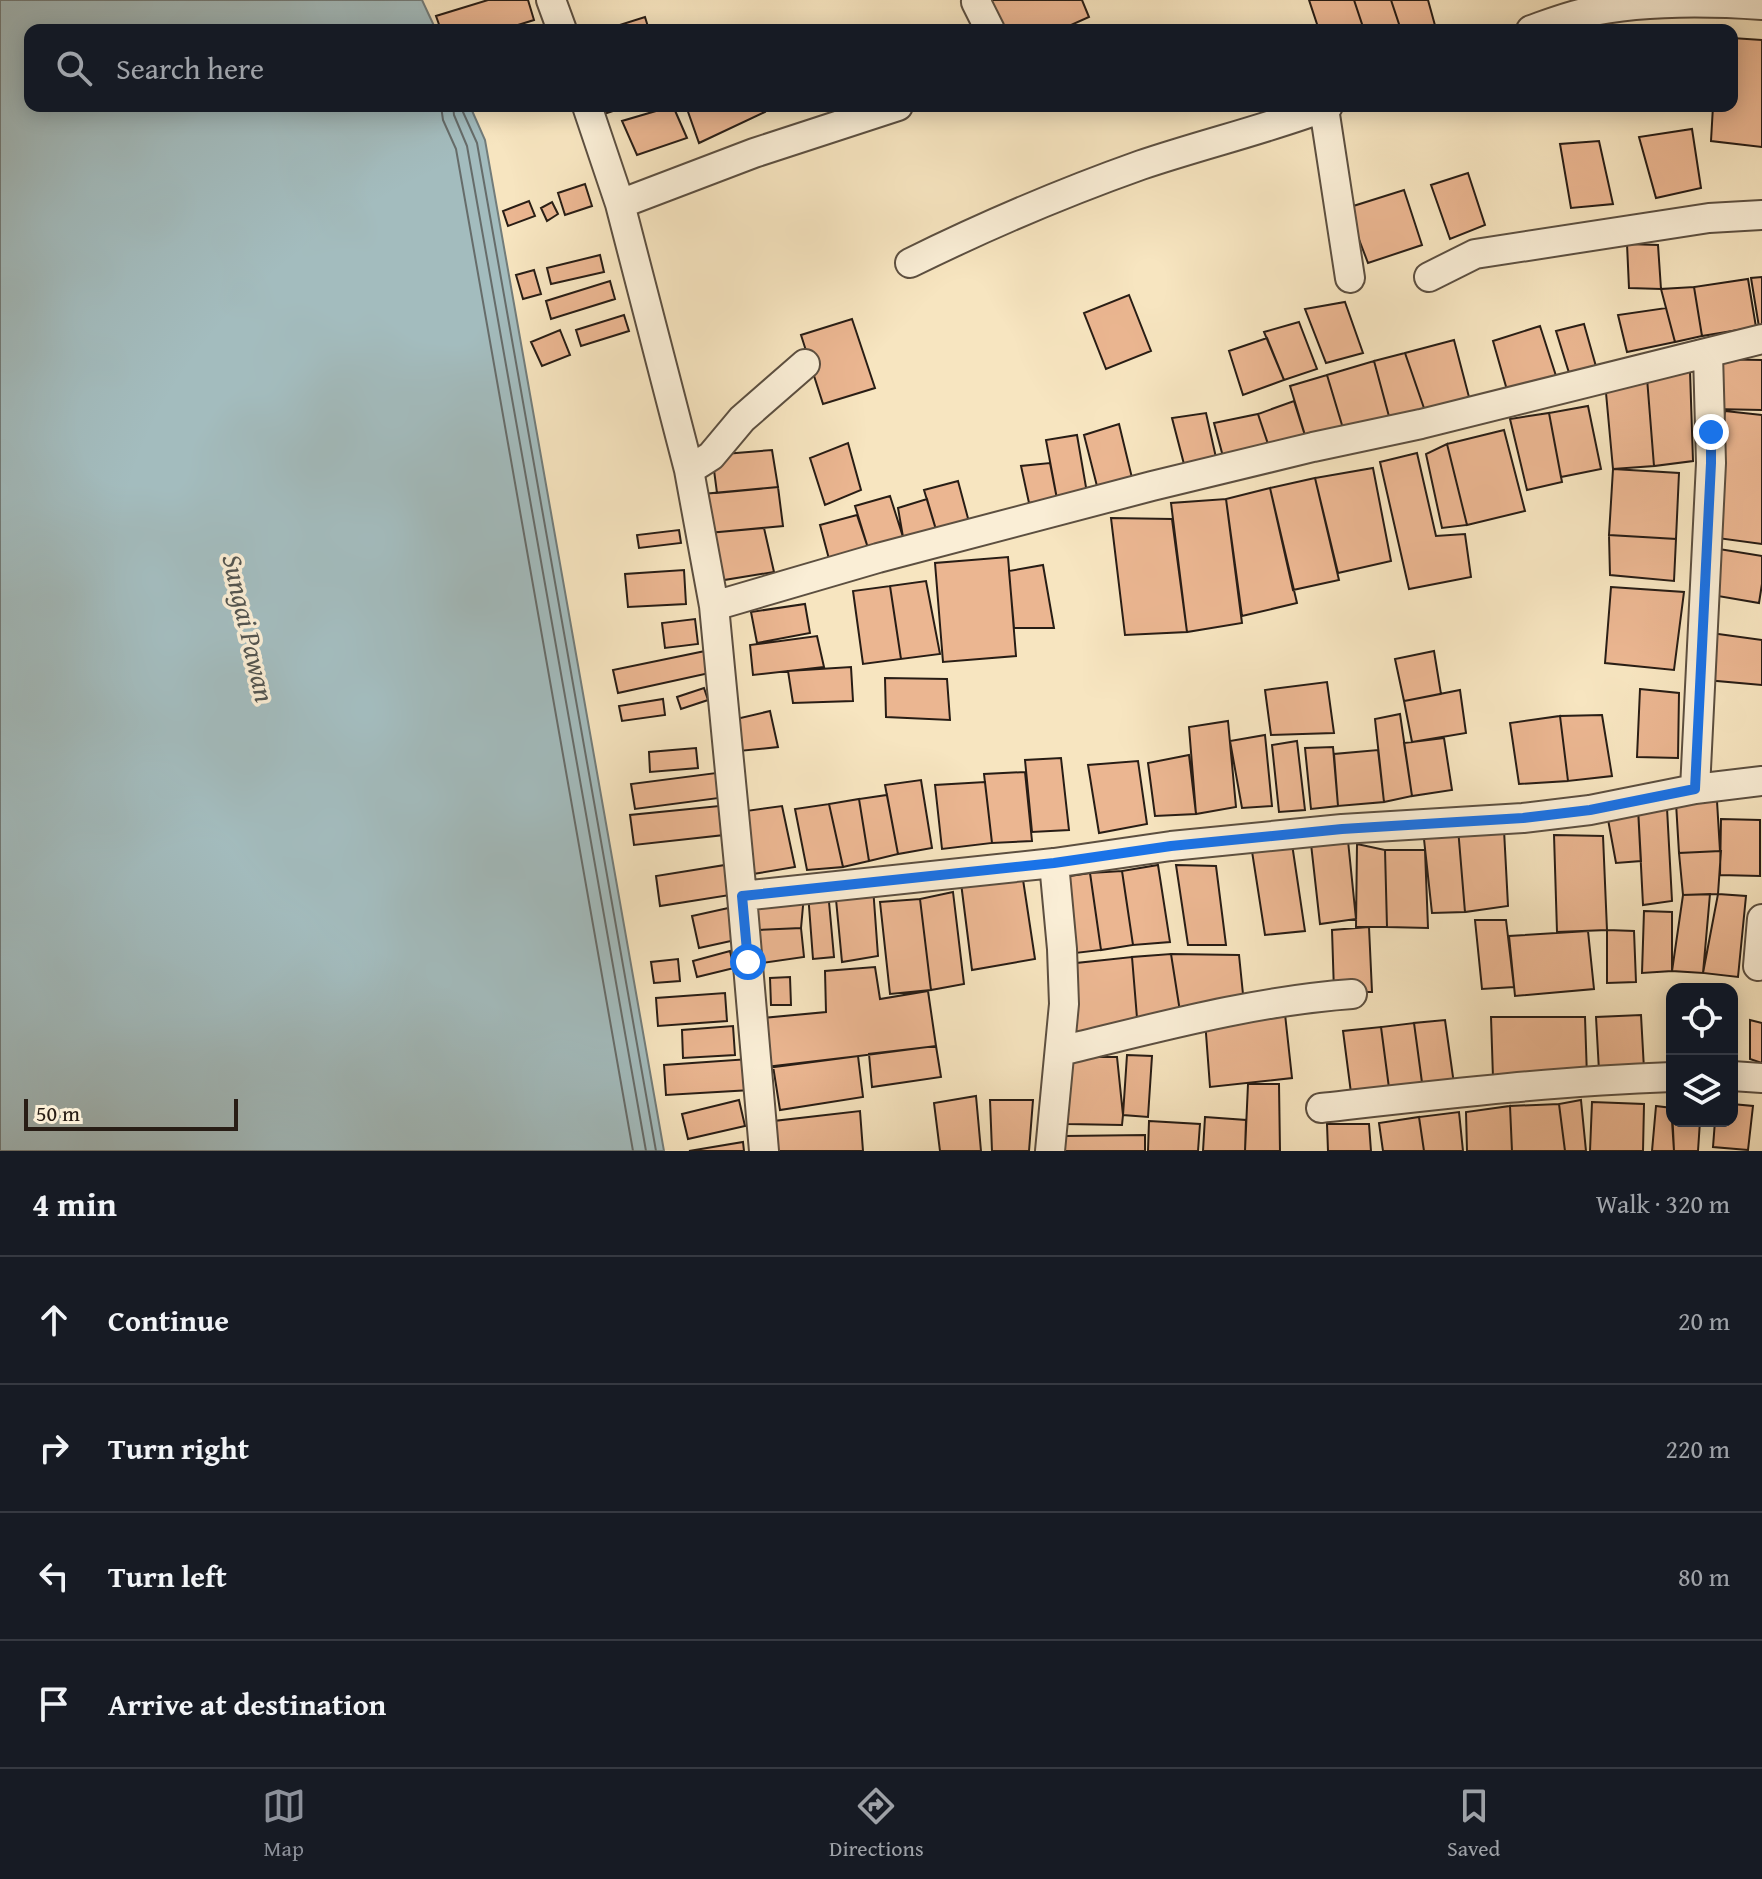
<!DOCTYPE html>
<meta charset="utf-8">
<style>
body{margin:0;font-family:"Gentium Book Plus",serif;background:#242831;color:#f1f3f6}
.controls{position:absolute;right:24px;bottom:24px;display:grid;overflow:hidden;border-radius:16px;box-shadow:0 4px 20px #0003}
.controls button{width:72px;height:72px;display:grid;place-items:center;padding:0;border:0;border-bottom:2px solid #363941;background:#171b24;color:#f1f3f6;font:40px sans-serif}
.scale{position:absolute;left:24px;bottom:20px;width:214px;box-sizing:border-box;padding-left:8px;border:4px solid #281d15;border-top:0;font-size:22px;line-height:28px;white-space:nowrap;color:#281d15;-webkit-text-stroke:6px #faeed6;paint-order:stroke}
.stop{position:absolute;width:24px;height:24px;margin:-18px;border:6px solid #1a73e8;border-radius:50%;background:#fff}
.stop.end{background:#1a73e8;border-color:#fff;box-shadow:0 2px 8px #0008}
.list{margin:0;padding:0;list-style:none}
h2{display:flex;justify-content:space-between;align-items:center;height:104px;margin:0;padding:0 32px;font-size:34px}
h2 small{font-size:26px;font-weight:400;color:#9ea1a6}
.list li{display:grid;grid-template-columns:52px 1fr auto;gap:24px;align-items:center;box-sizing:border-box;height:128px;padding:0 32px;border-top:2px solid #363941}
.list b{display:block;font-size:30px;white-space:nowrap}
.list em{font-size:26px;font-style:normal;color:#9ea1a6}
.icon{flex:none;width:44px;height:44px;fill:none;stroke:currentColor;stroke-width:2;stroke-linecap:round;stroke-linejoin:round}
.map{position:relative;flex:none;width:1762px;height:1151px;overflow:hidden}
.search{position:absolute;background:#171b24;box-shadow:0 4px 20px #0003;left:24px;right:24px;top:24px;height:88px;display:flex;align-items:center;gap:20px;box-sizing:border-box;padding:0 28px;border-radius:16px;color:#9ea1a6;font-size:30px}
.sheet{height:616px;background:#171b24}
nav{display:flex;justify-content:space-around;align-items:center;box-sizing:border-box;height:112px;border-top:2px solid #363941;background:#171b24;font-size:22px;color:#9ea1a6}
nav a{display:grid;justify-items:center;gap:4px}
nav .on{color:#8c9099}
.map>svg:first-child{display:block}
.water{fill:#a3bcbe;stroke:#727c7a;stroke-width:2}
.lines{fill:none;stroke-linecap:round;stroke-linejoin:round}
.shore{stroke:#666c6a;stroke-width:2}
.building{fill:#ebb691;stroke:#281d15;stroke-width:2}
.minor-casing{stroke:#5c4f40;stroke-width:32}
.minor{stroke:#faeed6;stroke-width:28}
.route{stroke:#1a73e8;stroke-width:10}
.labels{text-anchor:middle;stroke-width:7;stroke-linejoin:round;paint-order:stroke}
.water-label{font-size:28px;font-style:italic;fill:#535550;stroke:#faeed6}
</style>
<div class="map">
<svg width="1762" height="1151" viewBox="0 0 1762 1151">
<rect width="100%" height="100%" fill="#f7e5c0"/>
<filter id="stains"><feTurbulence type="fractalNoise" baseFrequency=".0025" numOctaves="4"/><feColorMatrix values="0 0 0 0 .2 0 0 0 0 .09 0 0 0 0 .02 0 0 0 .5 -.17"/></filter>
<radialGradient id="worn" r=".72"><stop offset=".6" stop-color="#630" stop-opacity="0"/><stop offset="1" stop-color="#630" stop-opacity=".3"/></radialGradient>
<path class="water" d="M0 0H422L436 30H30V106H470L485 140 664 1151H0Z"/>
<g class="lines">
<path class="shore" d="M441 106 443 120 456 149 633 1151
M453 106 454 115 467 146 646 1151
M463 106V112L477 143 656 1151"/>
</g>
<path class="building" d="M488 0H528L534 20 502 30H441L436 16Z
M990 0H1082L1089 17 1060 30H1003Z
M1309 0H1354L1364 30H1319Z
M1354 0H1391L1401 30H1364Z
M1391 0H1428L1436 29 1401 30Z
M645 17 649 30H604Z
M1732 38 1762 40V147L1711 141 1713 106H1732Z
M598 106H628L601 115Z
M673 106 687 138 637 155 622 121Z
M686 106H763L765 112 699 143Z
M1692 129 1701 188 1656 198 1639 137Z
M1599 141 1613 204 1571 208 1560 144Z
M1468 173 1485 225 1450 239 1431 185Z
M585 184 592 206 565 215 558 193Z
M1404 190 1422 245 1368 263 1347 208Z
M529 201 535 216 508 226 503 211Z
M552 202 558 214 547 221 541 208Z
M1627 244 1658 245 1661 289 1629 288Z
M600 255 604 272 551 284 547 268Z
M534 270 541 294 523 299 516 275Z
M1762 277V326L1759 327 1751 278Z
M1748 279 1756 327 1702 336 1694 287Z
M610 281 615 299 551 319 546 301Z
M1694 287 1702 336 1675 342 1661 289Z
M1129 295 1151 351 1106 369 1084 313Z
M1345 302 1363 353 1326 363 1305 309Z
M1666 308 1675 342 1627 352 1618 315Z
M624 315 629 331 581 346 576 330Z
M852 319 875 388 823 404 801 335Z
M1299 322 1317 369 1284 380 1264 332Z
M1584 324 1597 370 1570 376 1556 331Z
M1540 326 1557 379 1507 390 1493 341Z
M560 330 570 355 542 366 531 342Z
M1267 338 1284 380 1243 395 1229 351Z
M1454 340 1469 397 1425 411 1405 353Z
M1405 353 1425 411 1390 420 1374 361Z
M1709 359 1762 360V410L1713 409Z
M1374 361 1390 420 1345 435 1327 375Z
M1690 371 1693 461 1654 466 1647 378Z
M1327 375 1345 435 1308 445 1290 386Z
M1647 378 1654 466 1613 469 1605 382Z
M1294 401 1308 445 1272 456 1258 414Z
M1588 406 1601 469 1561 477 1549 413Z
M1725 411 1762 415V544L1710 537Z
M1206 413 1217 462 1185 468 1172 418Z
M1549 413 1562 482 1527 490 1510 419Z
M1258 414 1272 456 1225 464 1214 423Z
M1119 424 1133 482 1098 490 1084 435Z
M1504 430 1525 511 1467 525 1447 444Z
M1077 435 1087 493 1057 499 1046 440Z
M848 443 861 490 825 505 810 458Z
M1447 444 1467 525 1442 528 1426 454Z
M772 450 778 487 717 493 712 455Z
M1417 453 1436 536 1465 534 1471 577 1409 589 1380 462Z
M1050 463 1057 499 1029 503 1021 466Z
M1373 468 1391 561 1338 573 1315 478Z
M1613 469 1679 473 1676 539 1609 535Z
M1315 478 1339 580 1293 590 1270 488Z
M958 481 969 522 937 533 924 490Z
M778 487 783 526 708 533 703 494Z
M1270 488 1297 603 1242 616 1226 499Z
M890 496 903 537 868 548 855 506Z
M927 499 937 533 903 537 898 508Z
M1226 499 1242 623 1187 632 1171 503Z
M857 515 868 548 829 559 820 525Z
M1111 518 1172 519 1187 632 1125 635Z
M764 528 774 572 718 581 708 533Z
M679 530 681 543 639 548 637 535Z
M1609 535 1676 539 1674 581 1610 575Z
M1719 549 1762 556V584L1759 603 1712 595Z
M1008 557 1016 656 943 662 935 563Z
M1043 565 1054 628H1014L1009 571Z
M684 570 686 604 628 607 625 574Z
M926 581 940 654 901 659 890 586Z
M890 586 901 659 863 664 853 591Z
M1611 587 1684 592 1674 670 1605 663Z
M805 604 810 633 757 643 751 612Z
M695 619 698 644 665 648 662 623Z
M1711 633 1762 640V685L1706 680Z
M817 636 824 667 753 675 750 645Z
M710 650 714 672 618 693 613 670Z
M1434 651 1441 694 1404 701 1395 659Z
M851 667 853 701 793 703 788 671Z
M885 678 947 679 950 720 886 717Z
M1327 682 1334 733 1271 735 1265 690Z
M704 688 708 700 681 709 677 697Z
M1640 689 1679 693 1678 758 1637 757Z
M1460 690 1466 733 1412 742 1404 701Z
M663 699 665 715 622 721 619 706Z
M770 711 778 747 739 751 732 720Z
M1400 714 1412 796 1384 802 1375 719Z
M1602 715 1612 776 1568 781 1560 716Z
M1560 716 1568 781 1519 784 1510 723Z
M1228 721 1236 807 1196 814 1189 727Z
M1265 735 1272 806 1242 808 1230 741Z
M1444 738 1452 790 1412 796 1404 743Z
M1297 741 1305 810 1279 812 1272 745Z
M1333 747 1338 806 1311 809 1305 748Z
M696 748 698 768 650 772 649 752Z
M1378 750 1384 802 1338 806 1334 754Z
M1189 755 1196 814 1155 816 1148 763Z
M1061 758 1069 830 1032 832 1025 760Z
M1138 761 1147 824 1099 833 1088 765Z
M1025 772 1032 841 992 843 984 774Z
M716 773 719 798 635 809 631 784Z
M921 780 932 848 898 854 885 785Z
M985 782 992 843 942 849 935 785Z
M887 795 898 854 869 861 859 799Z
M859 799 869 861 843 867 829 804Z
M1717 801 1720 851 1679 853 1676 803Z
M829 804 843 867 807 870 795 809Z
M729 805 733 834 634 845 630 815Z
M782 806 795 867 753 874 746 811Z
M1638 808H1667L1672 901 1643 905Z
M1638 808 1641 861 1616 863 1607 814Z
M1721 819 1760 820V876L1720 875Z
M1458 828 1504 830 1508 906 1465 912Z
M1458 828 1465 912 1432 913 1423 830Z
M1347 831 1356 919 1320 924 1310 835Z
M1554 835 1603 836 1607 930 1557 932Z
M1292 844 1305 931 1265 935 1251 845Z
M1357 844 1385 850 1387 927H1356Z
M1385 850H1425L1428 928 1387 927Z
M1721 851 1718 894 1683 895 1679 853Z
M725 865 730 895 660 906 656 876Z
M1158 865 1170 942 1133 945 1122 871Z
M1176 865 1216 866 1226 945H1188Z
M1122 871 1133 945 1101 950 1090 873Z
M1022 873 1035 959 972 970 961 883Z
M1090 873 1101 950 1067 954 1057 878Z
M873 887 878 956 842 962 835 889Z
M828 891 834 957 813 959 808 893Z
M953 892 964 984 931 990 920 899Z
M1710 894 1703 973 1672 971 1683 895Z
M1718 894 1746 896 1738 977 1703 973Z
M804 895 801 928 756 930 755 899Z
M920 899 931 990 890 994 880 902Z
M733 907 740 939 699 948 692 916Z
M1644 911 1672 912V971L1642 973Z
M1475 920H1506L1514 987 1482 989Z
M1369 927 1372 992H1334L1332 930Z
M801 928 804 957 762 963 756 930Z
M1607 930 1634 931 1636 982 1607 983Z
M1588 931 1594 989 1515 996 1509 936Z
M730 951 734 968 697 977 693 961Z
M1171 954 1181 1018 1138 1030 1132 957Z
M1171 954 1239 955 1244 1004 1181 1018Z
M1132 957 1138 1030 1069 1038 1067 964Z
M678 959 680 981 654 983 651 962Z
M875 967 880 999 928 991 936 1046 766 1068 763 1018 826 1012 825 971Z
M790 977 791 1005H771L770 978Z
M725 993 727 1021 658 1026 656 998Z
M1285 1014 1292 1078 1210 1087 1205 1020Z
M1641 1015 1644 1069 1599 1071 1596 1017Z
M1491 1017H1585L1587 1077 1493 1078Z
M1445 1020 1454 1084 1423 1090 1414 1023Z
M1750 1020 1762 1023V1063L1750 1059Z
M1414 1023 1423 1090 1389 1088 1381 1027Z
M733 1026 735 1055 683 1058 682 1030Z
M1381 1027 1389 1088 1351 1093 1343 1031Z
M936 1046 941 1077 872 1087 869 1054Z
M1127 1055 1152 1056 1148 1117 1123 1115Z
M858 1056 863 1097 780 1110 773 1066Z
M1065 1057H1117L1123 1115 1122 1125 1067 1124Z
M749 1059 751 1090 666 1095 664 1065Z
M1248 1084H1279L1280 1151H1245Z
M976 1096 981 1151H940L934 1103Z
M739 1100 745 1126 688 1139 682 1114Z
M990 1100H1033L1029 1151H992Z
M1581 1100 1586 1151H1565L1559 1104Z
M1592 1102 1644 1104 1643 1151H1590Z
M1559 1104 1565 1151H1512L1510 1106Z
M1732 1104 1753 1106 1748 1150 1713 1147 1715 1121H1732Z
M1510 1106 1512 1151H1467L1466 1112Z
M1656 1106 1672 1108 1674 1151H1652Z
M860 1111 863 1151H777L774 1121Z
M1459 1112 1463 1151H1424L1419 1117Z
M1205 1117 1246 1120 1245 1151H1203Z
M1419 1117 1424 1151H1383L1379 1123Z
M1149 1121 1200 1124 1198 1151H1148Z
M1672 1121H1700L1698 1151H1674Z
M1327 1124H1369L1371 1151H1328Z
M1145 1135V1151H1065V1136Z
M743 1142 744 1151H689Z"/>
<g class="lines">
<defs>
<path id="minor" d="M551 0 562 30
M977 0 976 2 990 30
M1531 30C1548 24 1566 17 1584 13 1641 0 1704 1 1762 5
M587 106 620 204 689 470 714 606 742 896 764 1151
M1324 108 1350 278
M620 204 754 153 898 106
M910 263C985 226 1062 193 1141 165 1203 144 1267 129 1328 106
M1429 277 1475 254 1709 218 1762 215
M689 470 711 456 742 419 805 364
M714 606 878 558 1152 486 1313 447 1421 424 1762 339
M1695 789 1711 463 1708 354
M742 896 1054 863 1171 846 1342 829 1523 818 1590 810 1695 789 1762 781
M1758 966 1762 919
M1060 1051C1156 1028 1253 1001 1352 994
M1732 1076 1762 1078
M1321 1108C1437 1095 1555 1081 1672 1077
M1050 1151 1064 1004 1062 949 1054 863"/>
</defs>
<use href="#minor" class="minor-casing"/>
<use href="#minor" class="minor"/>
</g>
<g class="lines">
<path class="route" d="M748 962 742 896 1054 863 1171 846 1342 829 1523 818 1590 810 1695 789 1711 463V432"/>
</g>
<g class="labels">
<g class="water-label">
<text transform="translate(249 628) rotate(77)" y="10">Sungai Pawan</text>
</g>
</g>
<rect width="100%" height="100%" filter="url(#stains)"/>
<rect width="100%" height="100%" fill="url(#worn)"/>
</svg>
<div class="controls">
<button><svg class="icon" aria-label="locate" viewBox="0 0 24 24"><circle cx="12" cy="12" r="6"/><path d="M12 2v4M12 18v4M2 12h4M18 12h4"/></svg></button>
<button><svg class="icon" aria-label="layers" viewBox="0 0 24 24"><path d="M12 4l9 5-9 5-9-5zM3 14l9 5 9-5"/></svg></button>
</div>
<div class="scale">50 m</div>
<div class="stop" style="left:748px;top:962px"></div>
<div class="stop end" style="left:1711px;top:432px"></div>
<div class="search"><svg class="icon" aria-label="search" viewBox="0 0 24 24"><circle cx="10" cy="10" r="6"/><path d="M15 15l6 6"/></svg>Search here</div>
</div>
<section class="sheet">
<h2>4 min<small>Walk · 320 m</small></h2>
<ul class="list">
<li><svg class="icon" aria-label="ahead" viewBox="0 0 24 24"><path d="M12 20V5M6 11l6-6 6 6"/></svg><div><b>Continue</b></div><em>20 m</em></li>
<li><svg class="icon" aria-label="right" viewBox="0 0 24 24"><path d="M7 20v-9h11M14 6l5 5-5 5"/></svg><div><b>Turn right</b></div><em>220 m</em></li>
<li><svg class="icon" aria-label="left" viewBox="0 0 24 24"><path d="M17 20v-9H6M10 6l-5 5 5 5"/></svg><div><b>Turn left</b></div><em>80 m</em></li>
<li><svg class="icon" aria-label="arrive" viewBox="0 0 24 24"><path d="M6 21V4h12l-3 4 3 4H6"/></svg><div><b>Arrive at destination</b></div></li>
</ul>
</section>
<nav>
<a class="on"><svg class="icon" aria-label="map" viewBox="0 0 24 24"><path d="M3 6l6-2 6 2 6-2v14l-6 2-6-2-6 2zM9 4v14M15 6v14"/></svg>Map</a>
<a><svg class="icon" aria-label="directions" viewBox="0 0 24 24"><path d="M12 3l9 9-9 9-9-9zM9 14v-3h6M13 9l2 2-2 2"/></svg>Directions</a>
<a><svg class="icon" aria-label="saved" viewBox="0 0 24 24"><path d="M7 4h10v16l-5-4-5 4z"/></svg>Saved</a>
</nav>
